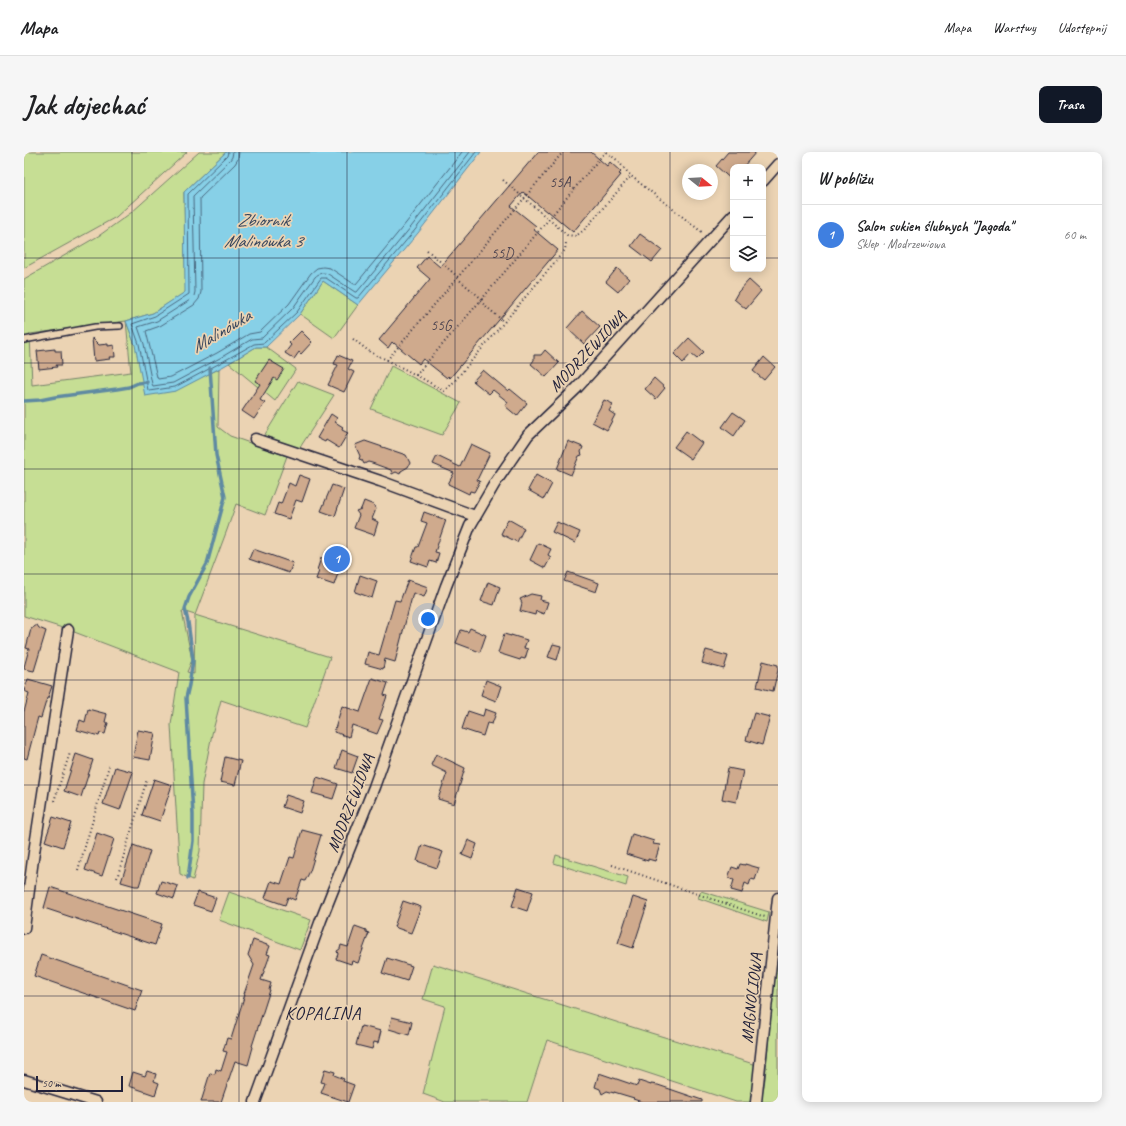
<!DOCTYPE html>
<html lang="pl">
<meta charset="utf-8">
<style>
body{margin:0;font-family:Caveat,sans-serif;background:#f6f6f6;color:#202124}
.controls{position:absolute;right:12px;top:12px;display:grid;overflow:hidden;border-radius:8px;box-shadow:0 2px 10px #0003}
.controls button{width:36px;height:36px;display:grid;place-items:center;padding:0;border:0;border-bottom:1px solid #e0e0e0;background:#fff;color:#202124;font:20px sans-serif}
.compass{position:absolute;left:658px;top:12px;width:36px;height:36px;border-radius:50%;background:#fff;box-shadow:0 2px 10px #0003;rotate:108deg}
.scale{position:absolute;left:12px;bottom:10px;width:87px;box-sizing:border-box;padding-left:4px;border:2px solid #22223b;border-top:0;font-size:11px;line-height:14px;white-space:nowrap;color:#22223b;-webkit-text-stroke:3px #ebd3b3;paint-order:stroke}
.you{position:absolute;left:404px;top:467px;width:14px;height:14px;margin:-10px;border:3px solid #fff;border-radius:50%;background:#1a73e8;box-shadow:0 0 0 6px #1a73e833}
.badge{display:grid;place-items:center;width:26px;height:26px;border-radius:50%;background:#111827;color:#fff;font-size:13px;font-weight:700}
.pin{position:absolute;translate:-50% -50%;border:2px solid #fff;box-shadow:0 1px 4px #0006}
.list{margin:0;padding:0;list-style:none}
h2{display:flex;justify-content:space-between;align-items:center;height:52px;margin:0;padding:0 16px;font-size:17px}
h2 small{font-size:13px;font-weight:400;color:#757577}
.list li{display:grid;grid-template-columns:26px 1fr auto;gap:12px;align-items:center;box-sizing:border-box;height:60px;padding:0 16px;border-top:1px solid #e0e0e0}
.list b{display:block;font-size:15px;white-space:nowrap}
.list p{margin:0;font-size:13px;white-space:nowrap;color:#757577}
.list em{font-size:13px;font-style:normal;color:#757577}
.icon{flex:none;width:22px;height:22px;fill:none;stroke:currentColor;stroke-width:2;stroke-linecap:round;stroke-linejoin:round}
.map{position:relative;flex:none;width:754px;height:950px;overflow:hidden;border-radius:8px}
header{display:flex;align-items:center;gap:24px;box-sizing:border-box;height:56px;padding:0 20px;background:#fff;border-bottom:1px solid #e0e0e0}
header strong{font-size:19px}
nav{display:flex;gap:22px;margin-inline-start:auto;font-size:14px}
.intro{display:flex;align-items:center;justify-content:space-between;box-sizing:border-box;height:96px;padding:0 24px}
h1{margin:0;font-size:28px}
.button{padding:10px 18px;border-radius:8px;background:#111827;color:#fff;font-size:14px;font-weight:700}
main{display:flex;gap:24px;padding:0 24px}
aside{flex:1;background:#fff;border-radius:8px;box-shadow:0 2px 10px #0003}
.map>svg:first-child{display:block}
.green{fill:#c6de94;stroke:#748068;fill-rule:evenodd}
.water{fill:#87d0e7;stroke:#5f8aa2}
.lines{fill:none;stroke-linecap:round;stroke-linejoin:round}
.shore{stroke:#4a6880;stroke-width:1}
.stream{stroke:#5f8aa2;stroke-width:3.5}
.building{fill:#cfaa8d;stroke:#22223b}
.service-casing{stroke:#22223b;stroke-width:8}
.minor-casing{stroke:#22223b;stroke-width:13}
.path{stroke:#22223b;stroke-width:2;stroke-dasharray:1 3;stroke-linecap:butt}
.service{stroke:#ebd3b3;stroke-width:5}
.minor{stroke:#ebd3b3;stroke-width:10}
.grid{fill:none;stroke:#22223b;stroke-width:1;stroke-opacity:0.55}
.labels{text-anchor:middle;stroke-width:3.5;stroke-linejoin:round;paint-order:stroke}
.number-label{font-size:15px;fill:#4d4450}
.street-label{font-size:17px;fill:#22223b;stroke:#ebd3b3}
.water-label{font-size:18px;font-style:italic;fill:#36455d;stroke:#ebd3b3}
.neighbourhood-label{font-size:18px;letter-spacing:1px;fill:#22223b;stroke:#ebd3b3}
</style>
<header>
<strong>Mapa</strong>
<nav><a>Mapa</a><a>Warstwy</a><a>Udostępnij</a></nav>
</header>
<div class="intro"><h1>Jak dojechać</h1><a class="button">Trasa</a></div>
<main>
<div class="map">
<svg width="754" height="950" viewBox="0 0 754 950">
<rect width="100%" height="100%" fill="#ebd3b3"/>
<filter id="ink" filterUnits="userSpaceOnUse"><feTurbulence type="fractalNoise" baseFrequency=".025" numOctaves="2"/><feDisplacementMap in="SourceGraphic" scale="8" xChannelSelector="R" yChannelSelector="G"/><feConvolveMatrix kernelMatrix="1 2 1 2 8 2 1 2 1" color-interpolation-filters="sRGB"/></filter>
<g filter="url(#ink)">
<path class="green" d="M0 0H163L92 65 0 116Z
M175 0H202L160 40 162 140 129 161 102 169 111 193 178 225 195 217 194 275 206 284 263 304 241 363 212 352 203 378 171 463 306 505 281 576 197 548 188 582 178 632 176 699 169 728 156 722 147 573 155 520 45 478 0 464V127L76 83 108 60ZM102 169 107 220 8 233 6 182ZM158 459 171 463 170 522 163 520 168 508Z
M299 129 334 153 310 186 276 162Z
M232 195H242L272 217 251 249 205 211Z
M367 214 437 251 418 283 347 257Z
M274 229 310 243 275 297 240 284Z
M532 703 604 725 602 734 530 711Z
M677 739 745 760 743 770 674 746Z
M205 740 287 768 276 798 195 768Z
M754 784V950H737L741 927Z
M409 812 627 881 733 913 730 950H712L523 888 503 950H421L399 942 421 854 399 847Z"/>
<path class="water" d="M202 0H457L394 81 334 153 299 129 276 162 242 195H232L200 214 152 239 121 244 111 193 102 169 129 161 161 140 160 40Z"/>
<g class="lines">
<path class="shore" d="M204 0 203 4 164 42 165 142 131 164 108 172 115 192 124 238 125 239 151 235 198 210 230 192 240 191 273 160 297 126H302L332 146H334L391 78 452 0
M209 0 208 5 206 8 169 44 171 140 170 144 166 148 133 169 114 175 120 192 128 232 129 234 149 231 196 206 228 187 238 186 269 156 291 125C295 121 299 120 304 122L331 140H333L387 75 446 0
M215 0 214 7 211 12 176 46 177 140 175 147 170 153 136 174 122 179 133 225 134 227 147 225 193 201 225 182 236 180 265 152 287 121 293 116 299 115 306 116 330 132H332L382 71 438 0"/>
<path class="stream" d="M0 249 16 248 31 245 93 237 105 235 114 231 123 230
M164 726 169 689V662L162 546 165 533 169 508 164 470 161 457 165 445 183 412 201 345 192 303 186 216"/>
</g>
<path class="building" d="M514 0H567L583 14 586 10 597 20 595 22 597 23 549 80 524 59 523 60 499 40 487 54 512 74 509 77 534 98 426 226 424 224 423 226 399 207 395 212 370 191V192L368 190 364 196 355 188 406 127 393 116 403 104 416 115Z
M704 0H732L719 15H709V29L692 14Z
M616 82 638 98 628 110 607 94Z
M593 116 605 127 594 140 582 130Z
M725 128 737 139 722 157 710 147 714 140Z
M558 159 576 175 560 192 543 176Z
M277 179 288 190 277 202 275 200 270 207 261 201 267 193 265 191Z
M68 186 75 193 84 192V194L90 193 91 205H85L86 207 70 209Z
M665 186 680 200 673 207 667 202 659 211 650 202Z
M31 197V199H37L38 213H32L33 215 15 217 13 199Z
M521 198 535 211 522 225 507 212 510 208V203H517Z
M314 203 328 209 324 217 330 220 320 240 304 233 314 213 310 212Z
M740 205 751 215 740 228 729 219Z
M245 208 260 217 253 228 250 226 236 248 241 251 230 267 218 259 236 232 231 229Z
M459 218 484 239 486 237 503 251 493 264 481 254 484 250 469 238 465 242 449 229Z
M630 226 641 236 632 247 621 237Z
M580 248 589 252 585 259 591 263 583 278 568 270Z
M709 260 721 268 710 284 698 275Z
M307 262 313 266 311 270 319 275 318 278 324 281 315 296 302 288 301 290 293 286Z
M662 279 678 291 667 307 650 295Z
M341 289 382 303 386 311 384 315 377 319 376 322 372 320 368 322 367 318 348 311 344 310 340 312 338 308 335 307 336 304 331 293Z
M544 289 559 295 557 300 558 303 555 304 547 323 533 317Z
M447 292 466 301 453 328 456 329 450 340 446 339 445 342 424 332 430 321 409 312 413 304 436 315Z
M275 323 286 327 278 350 272 348 265 367 250 362 254 351 257 352 265 331 271 334Z
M512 323 528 332 520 347 504 338Z
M308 333 320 337 311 364 297 359Z
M340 349 350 353 352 357 348 367 354 370 350 383 330 376 335 363 332 359 337 357Z
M400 360 422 368 411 400 415 401 412 411 406 409 404 415 387 409 392 395H394L403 371 397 369Z
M484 367 500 376 493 390 477 382Z
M533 370 556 380 551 391 528 380Z
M514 391 527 397 524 403 527 405 521 416 506 408Z
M229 397 269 411 265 421 225 407Z
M303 398 320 404 310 433 292 427 295 419 293 418 297 406 300 407Z
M544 420 575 431 572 440 540 429Z
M336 423 353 429 348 446 331 440Z
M384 428 404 435 400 445 389 441 371 510 361 507 359 517 341 512 344 500 355 503 371 448 376 449Z
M464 430 476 435 470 453 457 449Z
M507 442 517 444 516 448 524 450 520 462 512 459 511 463 496 459 498 451 496 447Z
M13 473 15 476 22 479 10 519 0 517V515L5 497 2 496 7 477Z
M446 476 462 483 456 500 432 491 437 478 444 480Z
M480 482 487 484V483L503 488 500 496 504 497 501 507 497 506 496 508 474 501Z
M529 492 537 494 533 508 524 505Z
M682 498 704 504 700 517 678 511Z
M739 509 754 513V518L749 539 733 535Z
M348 526 364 531 360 543 363 544 355 567 359 568 353 582 328 573 325 585 310 580 318 554 336 560Z
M4 527 28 534 24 546H23L17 566 14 565 3 607 0 606V560L5 541 0 539Z
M462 528 477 534 472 549 457 543Z
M64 557 83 562 81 570 84 571 81 582 76 581 75 584 53 578 56 568 61 570Z
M461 557 472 561 468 572 463 571 459 584 438 577 444 559 459 564Z
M730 561 746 565 738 593 722 588Z
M114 578 131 581 126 608 109 605Z
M318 598 334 604 328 621 312 616Z
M52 602 69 608 57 645 40 639Z
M412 602 441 616 430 652 414 647 423 621 407 613Z
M201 605 217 609 211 633 196 630Z
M91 615 109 620 96 658 79 652Z
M704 616 719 619 712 650 698 647Z
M293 625 314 632 309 647 288 641Z
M130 627 148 633 136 669 118 663Z
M262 643 280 649 276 661 258 655Z
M29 665 47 671 39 695 21 689Z
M278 678 297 683 286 719 281 729 278 728 271 748 264 745 261 753 241 746 247 729 257 732 266 705 270 706Z
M73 681 90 687 78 724 61 718Z
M608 682 630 689 629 692 636 693 631 709 624 707V709L602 702Z
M444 688 453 692 448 707 438 703Z
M109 693 126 699 115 734H111L97 730Z
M398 693 419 700 413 716 393 709Z
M716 712 721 713V712L735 716 731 728 727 727 725 733 721 731 718 741 707 738 710 728 704 726 708 715 714 717Z
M137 729 154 734 150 747 133 741Z
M26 735 138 772 131 793 20 756Z
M494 735 509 740 503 759 488 754Z
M174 740 192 746 187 759 169 753Z
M609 745 624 750 609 796 594 791Z
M379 749 397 755 387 781 370 775Z
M331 774 342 778V780L345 781 334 811 328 809 327 812 312 807 314 802 313 799 316 797 317 793 324 795Z
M229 788 246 794 243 802 246 803 237 828 247 831 245 838H246L228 894 229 895 224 913 211 909 197 950H177L186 921 191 922 192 917 197 919 203 900 199 899 203 886 207 887 221 842H220L230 813 224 803Z
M17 803 118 838 111 859 10 824Z
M363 806 388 814 383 829 358 821Z
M368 865 388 870 385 883 365 877Z
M337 874 357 879 354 891 350 890 348 897 332 893Z
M301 917 311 920 310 923 320 927 319 929 330 933 324 950 297 941 301 931 297 930Z
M123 919 132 922 130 929 135 931 131 943 105 934 109 920 121 924Z
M575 921 613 934 615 929 627 933V932L634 933 678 948V950H618L609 947 610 946 590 940V941L583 939 578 942 576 937 571 935Z"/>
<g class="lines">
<defs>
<path id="service" d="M0 188 71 175 96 174"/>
<path id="minor" d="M739 29 754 12
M231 287 356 329 451 364
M0 776 9 707 44 478
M0 928 72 950
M231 950 297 768 350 635 422 434 446 374 471 331 504 283 553 236 709 63
M732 950 754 746"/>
</defs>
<use href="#service" class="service-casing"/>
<use href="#minor" class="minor-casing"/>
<path class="path" d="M582 0 593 8 607 24
M479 28 543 83 552 84 560 78 607 24 679 81
M403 98 434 125 539 0
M433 126 458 147 581 0
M456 149 480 170
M329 187 346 200 363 208 434 125
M363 208 392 223 458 147
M392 223 420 239 428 232 541 98 542 91
M30 649 46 601
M588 713 741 765
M54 718 85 614
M93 726 123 627"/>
<use href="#service" class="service"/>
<use href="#minor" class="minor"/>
</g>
</g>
<path class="grid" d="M108 0V950M215 0V950M323 0V950M431 0V950M539 0V950M646 0V950M0 106H709M739 106H754M0 211H754M0 317H754M0 422H754M0 528H754M0 633H754M0 739H754M0 844H754"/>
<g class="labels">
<g class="number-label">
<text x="536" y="35">55A</text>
<text x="478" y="106">55D</text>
<text x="417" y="178">55G</text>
</g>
<g class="street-label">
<text transform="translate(563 199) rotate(-47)" y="6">MODRZEWIOWA</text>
<text transform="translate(326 651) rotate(-69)" y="6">MODRZEWIOWA</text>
<text transform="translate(727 846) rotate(-84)" y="6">MAGNOLIOWA</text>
</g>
<g class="water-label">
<text x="239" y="74">Zbiornik<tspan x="239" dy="21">Malinówka 3</tspan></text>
<text transform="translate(197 179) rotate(-31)" y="6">Malinówka</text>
</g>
<g class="neighbourhood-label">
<text x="299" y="867">KOPALINA</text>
</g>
</g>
</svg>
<div class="controls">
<button>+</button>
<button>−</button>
<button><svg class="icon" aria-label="layers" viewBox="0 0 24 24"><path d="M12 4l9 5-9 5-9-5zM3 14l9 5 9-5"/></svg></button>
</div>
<svg class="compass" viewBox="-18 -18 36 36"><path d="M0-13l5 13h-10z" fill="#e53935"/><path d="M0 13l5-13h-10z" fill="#757577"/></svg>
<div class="scale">50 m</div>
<div class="you"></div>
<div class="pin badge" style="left:313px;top:407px;background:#3f7fe0">1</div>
</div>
<aside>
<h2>W pobliżu<small></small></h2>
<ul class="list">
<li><span class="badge" style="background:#3f7fe0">1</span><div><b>Salon sukien ślubnych &quot;Jagoda&quot;</b><p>Sklep · Modrzewiowa</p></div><em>60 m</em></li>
</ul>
</aside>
</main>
